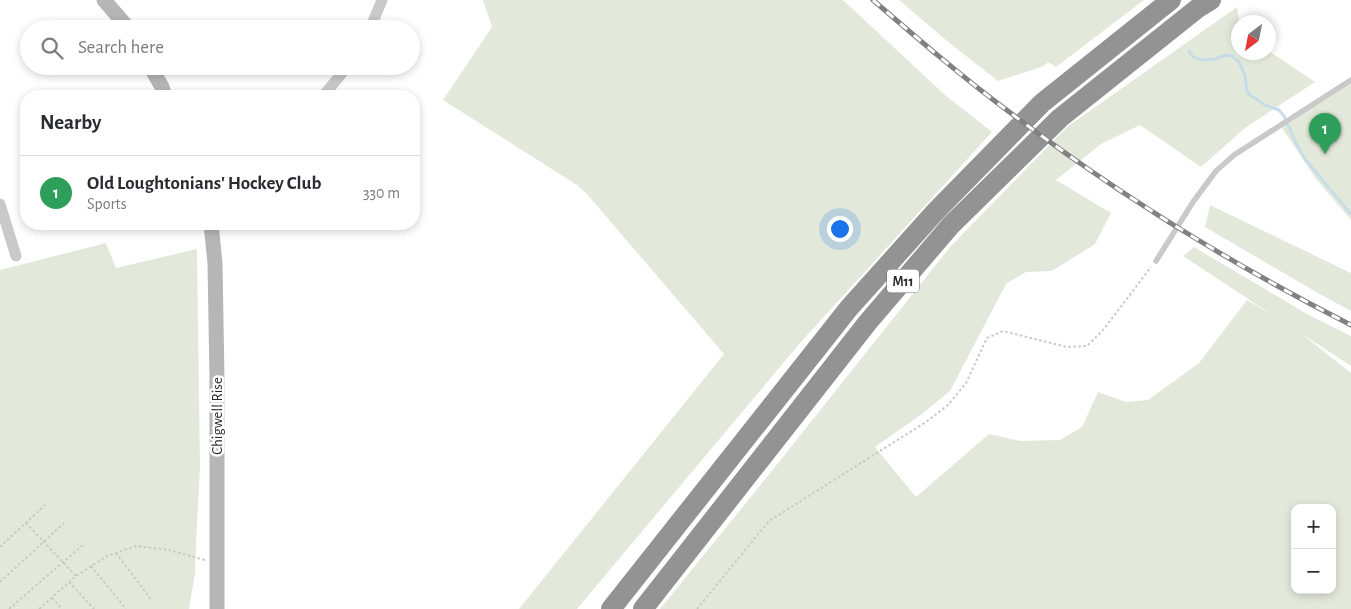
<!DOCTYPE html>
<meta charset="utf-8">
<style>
body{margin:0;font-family:"Alegreya Sans",sans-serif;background:#f2f2f3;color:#2b2b33}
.controls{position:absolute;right:15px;bottom:15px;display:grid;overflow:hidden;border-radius:10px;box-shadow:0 2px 8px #0003}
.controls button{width:45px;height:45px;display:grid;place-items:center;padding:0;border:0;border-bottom:1px solid #e1e1e2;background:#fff;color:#2b2b33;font:25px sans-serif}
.compass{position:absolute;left:1231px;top:15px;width:45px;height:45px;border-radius:50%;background:#fff;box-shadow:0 2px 8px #0003;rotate:212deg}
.you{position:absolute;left:839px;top:228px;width:18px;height:18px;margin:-12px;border:4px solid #fff;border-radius:50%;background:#1a73e8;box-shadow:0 0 0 8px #1a73e833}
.badge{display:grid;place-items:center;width:32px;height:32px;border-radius:50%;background:#2563eb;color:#fff;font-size:16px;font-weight:700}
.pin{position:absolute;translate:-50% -41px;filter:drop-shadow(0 1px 2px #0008)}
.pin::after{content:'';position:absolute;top:26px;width:18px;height:15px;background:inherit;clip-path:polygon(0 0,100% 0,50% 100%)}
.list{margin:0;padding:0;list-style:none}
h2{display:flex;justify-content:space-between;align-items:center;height:65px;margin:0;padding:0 20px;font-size:21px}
h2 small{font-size:16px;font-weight:400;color:#7c7c81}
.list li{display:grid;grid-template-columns:32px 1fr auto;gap:15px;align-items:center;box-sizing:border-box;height:75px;padding:0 20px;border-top:1px solid #e1e1e2}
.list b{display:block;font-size:19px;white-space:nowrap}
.list p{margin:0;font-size:16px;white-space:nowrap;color:#7c7c81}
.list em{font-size:16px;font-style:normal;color:#7c7c81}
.icon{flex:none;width:28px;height:28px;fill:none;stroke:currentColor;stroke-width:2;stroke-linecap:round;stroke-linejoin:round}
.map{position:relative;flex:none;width:1351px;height:609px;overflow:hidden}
.search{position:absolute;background:#fff;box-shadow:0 2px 8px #0003;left:20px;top:20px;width:400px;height:55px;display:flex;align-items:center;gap:12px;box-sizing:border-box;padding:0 18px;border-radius:28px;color:#7c7c81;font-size:19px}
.panel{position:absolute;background:#fff;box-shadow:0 2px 8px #0003;left:20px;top:90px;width:400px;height:140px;border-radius:20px}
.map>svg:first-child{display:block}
.green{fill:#e3e9da;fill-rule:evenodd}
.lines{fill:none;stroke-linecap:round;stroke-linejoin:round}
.stream{stroke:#c6dde8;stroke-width:3}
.path{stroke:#c9c9c9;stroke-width:2;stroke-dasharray:2.5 2.5;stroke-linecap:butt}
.lane{stroke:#c9c9c9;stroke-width:5.5}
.street{stroke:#c9c9c9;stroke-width:11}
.secondary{stroke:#b6b6b6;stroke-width:15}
.highway{stroke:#939393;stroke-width:20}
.rail-casing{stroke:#818181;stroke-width:5}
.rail{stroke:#fff;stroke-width:3;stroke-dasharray:9;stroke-linecap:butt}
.labels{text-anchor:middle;stroke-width:5;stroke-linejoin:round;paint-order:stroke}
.shield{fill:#fff;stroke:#6b6b6b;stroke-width:1}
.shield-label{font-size:14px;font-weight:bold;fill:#2c2c2c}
.street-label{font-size:15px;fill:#2c2c2c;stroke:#fff}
</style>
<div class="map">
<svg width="1351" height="609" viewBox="0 0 1351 609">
<rect width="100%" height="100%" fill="#fff"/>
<path class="green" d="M483 0H843L945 95 992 132 800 343 577 609H519L724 354 586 193 577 185 443 100 492 27Z
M899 0H1144L1056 67 1048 62 1044 66 998 81 947 41Z
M1237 7 1239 22 1238 52H1268L1269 51 1315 82 1245 128 1201 167 1140 125 1101 144 1056 180 1111 213 1095 244 1052 271 1026 272 1006 284 950 391 922 414 875 447 916 497 989 434 1020 441 1060 440 1082 427 1098 392 1126 402 1148 400 1199 363 1247 300 1274 316 1183 256 1194 247 1307 314 1351 336V366L1302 334 1351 373V609H660L775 467 950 247 1067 127ZM1295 508H1332V590H1295Z
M1351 82V220L1316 179 1282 128Z
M1210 205 1351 273V311L1318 293 1205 227Z
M106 243 116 268 197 249 200 467 196 543 195 573 189 609H0V270Z"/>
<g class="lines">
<path class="stream" d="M1189 51 1193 57 1201 60 1215 59 1226 55 1232 56 1239 62 1245 75 1247 91 1250 95 1265 105 1279 110 1284 116 1296 143 1305 159 1351 214"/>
<path class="path" d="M26 523 76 576
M0 547 45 505
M116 553 151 599
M91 566 126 609
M0 582 64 523
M69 582 94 609
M52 598 62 609
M9 609 84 544
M39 609 76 576 107 556 136 546 169 550 205 560
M697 609 769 521 926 422 948 405 966 383 987 338 1003 331 1067 347 1087 346 1104 329 1151 267"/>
<path class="lane" d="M1156 261 1193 202 1216 171 1234 155 1351 80"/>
<path class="street" d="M370 29 382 0
M323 96 348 66
M0 204 16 256"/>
<path class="secondary" d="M104 0 129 29
M150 66 162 87 165 96
M211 224 215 263 217 380V609"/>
<path class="highway" d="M611 609 849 308 936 211 1042 103 1171 0
M643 609 868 322 951 225 1060 118 1198 8 1211 0"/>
<defs>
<path id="rail" d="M873 0C917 38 961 76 1008 111 1115 192 1231 264 1351 325"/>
</defs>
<use href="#rail" class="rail-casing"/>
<use href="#rail" class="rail"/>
</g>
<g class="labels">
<rect class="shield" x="887" y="269.5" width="32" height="23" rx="4"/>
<g class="shield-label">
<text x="903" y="286">M11</text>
</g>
<g class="street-label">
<text transform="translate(217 416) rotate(-90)" y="5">Chigwell Rise</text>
</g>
</g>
</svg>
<div class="controls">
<button>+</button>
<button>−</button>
</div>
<svg class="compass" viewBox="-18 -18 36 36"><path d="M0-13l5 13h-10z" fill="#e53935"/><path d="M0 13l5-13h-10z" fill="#7c7c81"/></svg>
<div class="you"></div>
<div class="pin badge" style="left:1325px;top:154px;background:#2e9e5b">1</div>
<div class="search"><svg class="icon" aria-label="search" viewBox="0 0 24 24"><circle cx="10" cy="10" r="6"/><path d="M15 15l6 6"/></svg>Search here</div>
<section class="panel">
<h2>Nearby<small></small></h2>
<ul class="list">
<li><span class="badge" style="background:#2e9e5b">1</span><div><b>Old Loughtonians' Hockey Club</b><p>Sports</p></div><em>330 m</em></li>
</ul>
</section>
</div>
